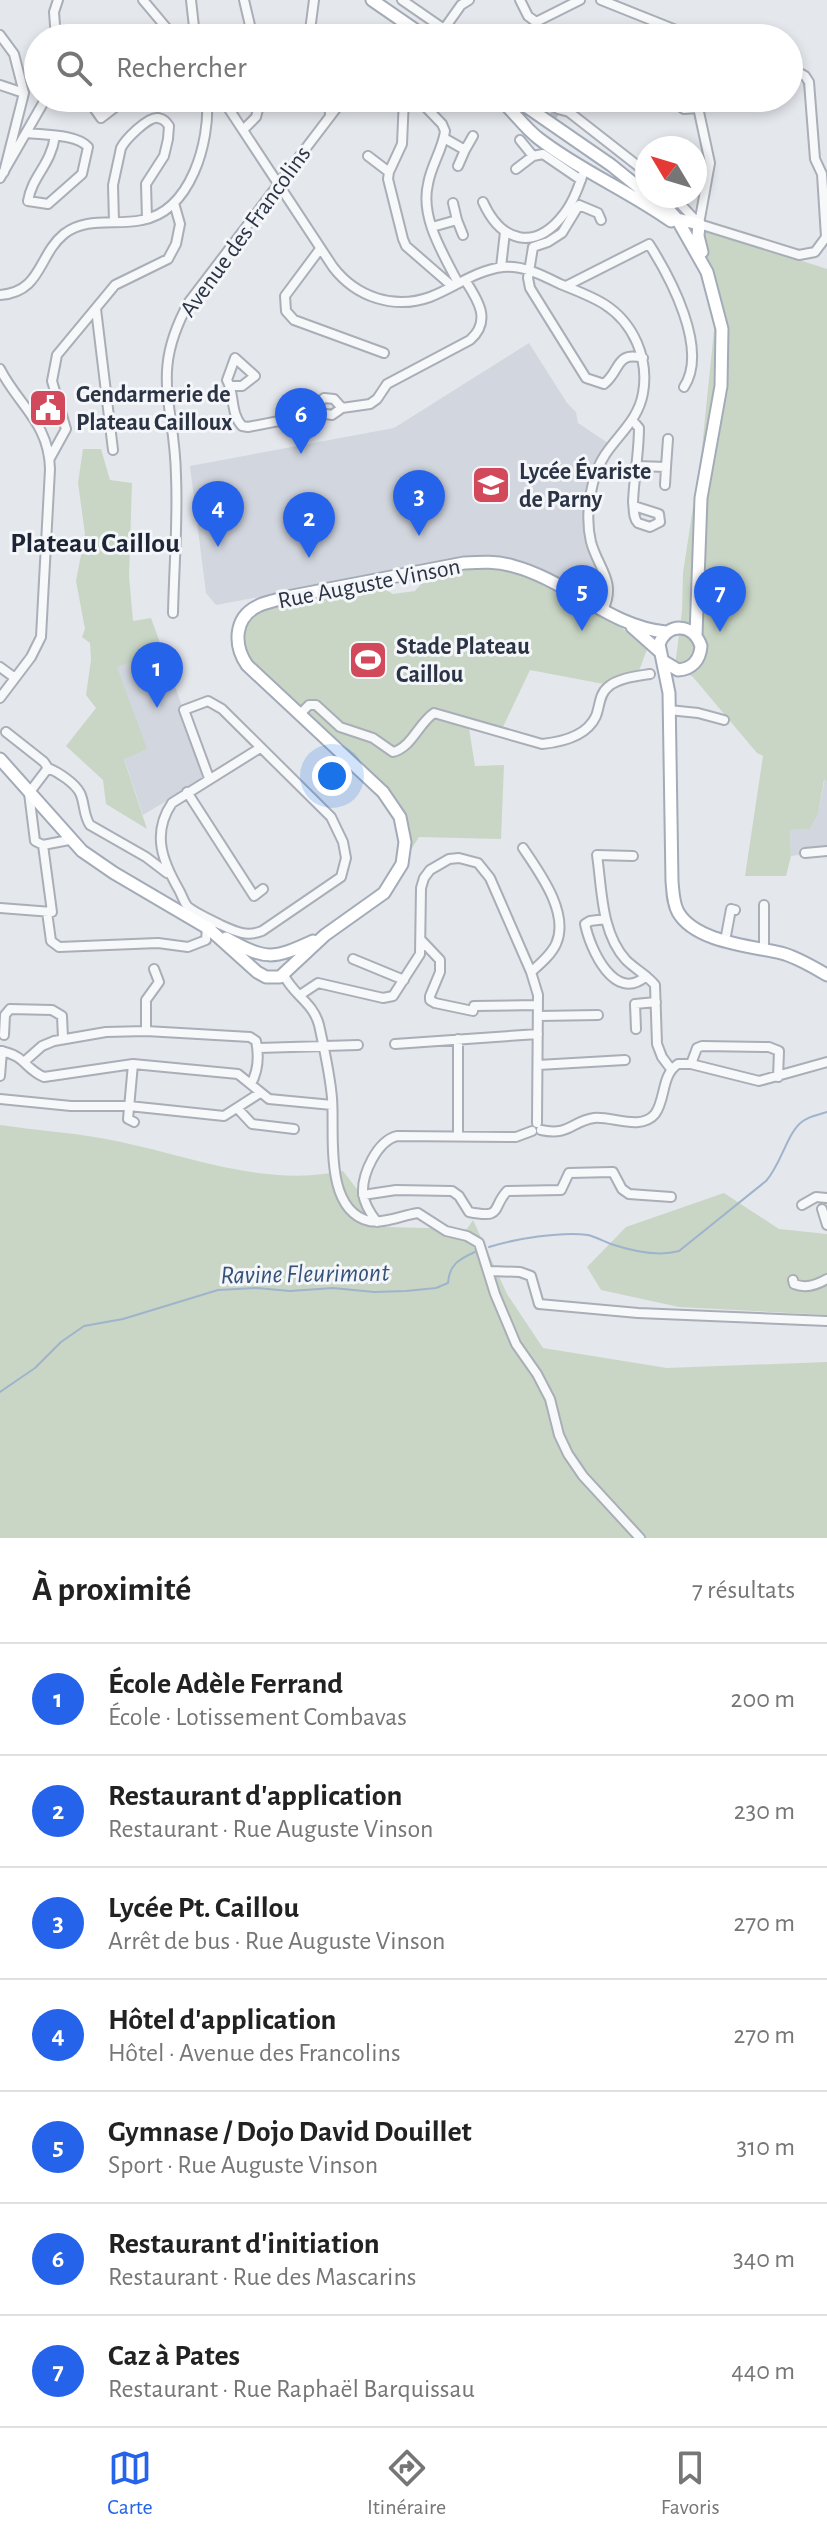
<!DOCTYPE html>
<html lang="fr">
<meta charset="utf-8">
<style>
body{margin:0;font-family:"Alegreya Sans",sans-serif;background:#f2f2f2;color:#222}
.compass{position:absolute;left:635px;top:136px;width:72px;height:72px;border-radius:50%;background:#fff;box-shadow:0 4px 12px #0003;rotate:308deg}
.you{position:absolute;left:332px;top:776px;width:28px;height:28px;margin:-20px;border:6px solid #fff;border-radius:50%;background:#1a73e8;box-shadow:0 0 0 12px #1a73e833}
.badge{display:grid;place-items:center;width:52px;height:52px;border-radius:50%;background:#2563eb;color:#fff;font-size:26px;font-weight:700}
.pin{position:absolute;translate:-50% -66px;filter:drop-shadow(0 2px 4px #0008)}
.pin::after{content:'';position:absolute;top:42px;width:28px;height:24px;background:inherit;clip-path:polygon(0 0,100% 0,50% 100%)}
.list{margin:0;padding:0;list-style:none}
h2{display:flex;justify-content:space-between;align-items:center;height:104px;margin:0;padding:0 32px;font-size:34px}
h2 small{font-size:26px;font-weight:400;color:#767676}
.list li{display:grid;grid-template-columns:52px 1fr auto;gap:24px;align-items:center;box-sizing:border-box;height:112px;padding:0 32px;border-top:2px solid #e0e0e0}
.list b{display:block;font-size:30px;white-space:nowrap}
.list p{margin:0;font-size:26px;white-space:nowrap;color:#767676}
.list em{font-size:26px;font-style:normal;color:#767676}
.icon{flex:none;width:44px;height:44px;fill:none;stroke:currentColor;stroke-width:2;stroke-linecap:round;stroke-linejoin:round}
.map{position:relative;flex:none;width:827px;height:1538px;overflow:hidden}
.search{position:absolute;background:#fff;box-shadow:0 4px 12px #0003;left:24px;right:24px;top:24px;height:88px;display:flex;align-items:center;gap:20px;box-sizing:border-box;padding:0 28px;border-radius:44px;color:#767676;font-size:30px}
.sheet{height:888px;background:#fff}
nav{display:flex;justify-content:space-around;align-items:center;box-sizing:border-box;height:112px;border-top:2px solid #e0e0e0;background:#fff;font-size:22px;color:#767676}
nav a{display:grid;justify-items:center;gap:4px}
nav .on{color:#2563eb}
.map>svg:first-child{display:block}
.built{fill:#d2d6de}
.green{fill:#c9d6c5}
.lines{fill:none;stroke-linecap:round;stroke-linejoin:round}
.stream{stroke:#9fb4cc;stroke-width:2}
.minor-tunnel{stroke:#bfc3cb;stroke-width:8;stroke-dasharray:8 4;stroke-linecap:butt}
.minor-casing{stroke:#a9aeb7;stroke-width:12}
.major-casing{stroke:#a3abb8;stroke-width:15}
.minor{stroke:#f7f8fa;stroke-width:8}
.major{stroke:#fff;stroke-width:11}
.labels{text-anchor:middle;stroke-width:6;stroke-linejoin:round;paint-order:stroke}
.street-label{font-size:24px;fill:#2b3445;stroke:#f4f6f9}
.poi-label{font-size:24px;font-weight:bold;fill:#2b3445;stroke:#f4f6f9;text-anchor:start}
.water-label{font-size:26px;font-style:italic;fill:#34527a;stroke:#f4f6f9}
.quarter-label{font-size:28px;font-weight:bold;fill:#1d2536;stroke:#f4f6f9}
</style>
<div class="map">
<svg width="827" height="1538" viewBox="0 0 827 1538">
<rect width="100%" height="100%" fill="#e4e7ec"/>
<path class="built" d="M529 343 567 403 576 412 578 423 611 445 596 475 590 535 609 584 603 610 510 565 281 593 216 605 206 593 190 466 394 428Z
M163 651 206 777 143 815 124 758 146 749 116 667Z
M825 778H827V851L791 856 790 830 810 829 818 814Z"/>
<path class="green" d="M703 229 827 269V781L824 780 818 814 810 829 790 830 791 856 786 876H745L763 756 757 753 693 677 675 666 682 611 683 573 702 448 717 301 701 248Z
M83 449H101L110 480 132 483 129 576 133 621 151 618 163 651 117 667 147 749 124 759 147 829 106 804 103 780 66 746 96 708 86 695 91 660 90 643 82 637 85 629 76 581 85 534 78 483Z
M510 565 622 619 619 626 648 647 637 676 609 685 530 670 501 731 468 722 475 766 504 765 501 839 419 837 402 864 400 817 241 656V622L257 606 372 582 393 594 415 591 433 570Z
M0 1125C40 1131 82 1133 121 1142 196 1158 265 1187 343 1171L386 1227 467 1229 473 1220 507 1294 543 1348 667 1368 827 1362V1538H0Z
M724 1193 779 1229 827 1234V1315L679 1307 601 1290 587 1267 626 1227Z"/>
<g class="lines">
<path class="stream" d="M489 1247C514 1239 562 1231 588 1235 596 1237 603 1241 611 1244 632 1251 658 1257 679 1251L766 1181C782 1163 787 1132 803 1121 810 1116 819 1115 827 1112
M0 1392 35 1368 61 1342 84 1326 123 1319 218 1290 257 1288 290 1291 333 1288 374 1292 406 1291 436 1288 448 1283C449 1265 459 1259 475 1252"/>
<path class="minor-tunnel" d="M546 126 555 113"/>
<defs>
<path id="minor" d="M143 0 175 38
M244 0 253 38
M402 0 457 38
M520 0 528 16 536 22 580 0
M601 0 681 32 709 38
M444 29 461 5 469 0
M0 35 14 54 24 93 4 172
M56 38 54 12 58 0
M190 38 194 27 191 0
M309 38 314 0
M0 85 24 93
M87 98 101 118 127 98
M329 98 330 115
M404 98 402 144 389 172 388 179 403 239 406 246 452 286
M417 98 442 124 445 131C443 149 431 165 428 184 420 218 443 253 458 283
M542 98 558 109 569 112 647 173
M624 98H634
M668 98 684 109 698 108
M696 98 710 163 699 224
M547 99 566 98
M207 102 220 101 227 106 333 267C356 297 394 310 430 297 454 288 476 270 503 267 523 265 542 275 560 284 575 290 591 296 604 304 634 323 649 359 643 393 637 428 605 442 595 476 589 496 586 521 591 542 598 568 617 582 603 610
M243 130 256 117 261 98
M27 133C44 135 77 134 88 147L82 174 48 204 28 201C32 176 51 165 55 136
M444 138 465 150 473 136
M520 140 533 156
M368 156 389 172
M458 166 465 150
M516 169 533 156 543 154 581 180
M0 178 46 98
M673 196 699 224 799 255 815 252 826 237 822 174 815 159 809 82 805 76 789 67
M483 202C501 242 535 252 564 214 574 201 580 183 585 168
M457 220 463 235
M601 220 598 213 579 205 562 233 548 242 533 247 528 278 530 288 586 378 604 384C621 371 615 351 643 358
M114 222 113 185 121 148C125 140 148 116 158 118 164 119 166 122 169 126L168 139 164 156 146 184 147 219
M432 227 457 220 453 203
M320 249 285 296 286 311 294 320 384 353
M501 267 505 232
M566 286 649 244C670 277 709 349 684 387
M0 295C42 292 38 255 64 234 87 216 116 226 142 220 191 211 210 142 207 99
M96 309 113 450
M0 369C19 406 49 423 50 469L41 637 31 657 0 698
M230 386H242L255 376 235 358 227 380C235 394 230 413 242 426L248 427 320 413 332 415 342 408 370 404 377 399 387 384 470 340C492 321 478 300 465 280
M320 413 318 404 324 398 334 399 342 408
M633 421 639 428C639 453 634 477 633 502 634 509 633 518 638 523L650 527 660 522 659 514 634 506
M50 458 66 429 52 381 57 355 115 285 168 259 176 244 180 224 174 203
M637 466 666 467 668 439
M665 485 666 467
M173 613C174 567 178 521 176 476 175 402 149 375 189 302L344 98
M0 667 15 678
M669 710 698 713 724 720
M299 715 309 705H316L340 727 373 738 393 752C412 747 418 724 434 713L542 744C562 742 587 736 596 716 600 706 599 694 608 687 618 678 637 676 650 674
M6 732 44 762 48 768C58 772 75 783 80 793 85 803 83 815 90 825L146 857 167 873
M48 768 29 793 35 841 43 845 69 840
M209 778 184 710 208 701 222 709 331 817 343 842 346 858 341 877 262 931C247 937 236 932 221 925 211 920 197 914 188 907 184 903 182 895 179 890 163 862 151 834 172 803L260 748
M187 792 254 896 263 889
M523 848C539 872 570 913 556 944 551 955 540 964 531 972
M805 853 827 851
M633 856 597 855C602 889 601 933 626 960 635 969 647 975 655 985L657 1044 662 1057 671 1069
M0 908 52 912 43 845
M47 912 51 941 59 947 158 943 188 947 206 940 207 927
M606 919 590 921 585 924C590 949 615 1004 646 976
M422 941 440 960V972L430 996V1000L435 1003 473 1011 474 1006 538 1005
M725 941 731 909 735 910
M764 950V905
M353 959 404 980
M284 975C293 995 313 1002 319 1025 324 1048 330 1074 332 1098 335 1133 323 1209 369 1221 384 1224 403 1215 418 1213L446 1231 467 1236 479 1243 495 1294 516 1344 537 1374 550 1399 559 1435 568 1454 583 1476 640 1538
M300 995 318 983 383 998 393 996 420 954 421 888 424 878 430 870 449 859 459 858 478 863 490 878 531 972 538 995 537 1123
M538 1016 598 1015
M636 1029 635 1004 656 1002
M146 1031V1000L159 982 154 969
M4 1035 5 1015 10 1009 52 1010 62 1016 63 1038
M458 1039V1135
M395 1044 538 1034
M258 1048 358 1045
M0 1051C25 1055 25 1069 44 1077L133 1064 238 1074 269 1099 332 1105
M25 1061 42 1046 54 1041 106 1032 146 1031 250 1037 256 1041C259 1055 258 1071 251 1084
M133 1064 128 1119 134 1122
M691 1064 697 1048 702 1046 769 1047 779 1051 778 1077
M538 1065 625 1060
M0 1076 2 1051
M0 1099 71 1106H129L224 1116 260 1093
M238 1109 252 1124 294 1129
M541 1130C570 1136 572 1121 594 1118 612 1116 641 1131 655 1114 666 1099 661 1075 678 1064H691L759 1081 827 1062
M363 1195 396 1190 452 1191 459 1196 469 1212C504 1219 491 1208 507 1191L561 1190 569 1173 613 1172 622 1189 629 1194 671 1197
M802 1205 816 1197 827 1198
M822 1209 827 1225
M377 1222C370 1213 364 1204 363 1193 362 1174 377 1141 397 1136L516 1137 532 1131
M490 1271 520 1272 531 1276 539 1304 638 1313 827 1321
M793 1280 794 1284C806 1289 817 1285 827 1279"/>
<path id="major" d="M372 0 427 38
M499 98C513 111 524 127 538 138 579 170 629 191 671 221
M514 98 611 165 647 194
M656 196 677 219 707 272 722 329 721 386 701 498 696 635
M677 219 699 224 698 236 702 252
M632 627 659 651
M663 661 678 670C692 669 700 660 701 646 693 623 668 622 659 644L669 693 672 881C673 892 673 903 678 912 695 942 751 946 781 953 797 957 813 967 827 975
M0 759 82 851 114 873 211 930
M207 927 257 972 266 977H280L325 935 384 893 402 864 405 842 400 817 383 792 247 665C234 646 233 618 258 606 265 602 275 601 282 598L464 563C481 562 497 561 513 566 567 580 610 627 666 632
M226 938C266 960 272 960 313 941"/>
</defs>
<use href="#minor" class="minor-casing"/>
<use href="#major" class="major-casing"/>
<use href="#minor" class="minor"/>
<use href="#major" class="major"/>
</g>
<defs>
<symbol id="civic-square" viewBox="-11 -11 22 22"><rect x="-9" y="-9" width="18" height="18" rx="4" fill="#d1495b" stroke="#f4f6f9"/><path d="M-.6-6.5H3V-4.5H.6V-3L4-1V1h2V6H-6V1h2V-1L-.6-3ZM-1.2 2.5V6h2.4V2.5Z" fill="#fff"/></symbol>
<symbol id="school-square" viewBox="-11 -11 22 22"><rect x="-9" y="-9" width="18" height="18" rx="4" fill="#d1495b" stroke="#f4f6f9"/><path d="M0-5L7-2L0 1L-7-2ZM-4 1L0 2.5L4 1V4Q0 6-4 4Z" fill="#fff"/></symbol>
<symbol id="stadium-square" viewBox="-11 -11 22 22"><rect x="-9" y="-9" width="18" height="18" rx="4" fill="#d1495b" stroke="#f4f6f9"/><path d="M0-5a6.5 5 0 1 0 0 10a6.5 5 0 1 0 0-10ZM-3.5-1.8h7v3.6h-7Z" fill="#fff"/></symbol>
</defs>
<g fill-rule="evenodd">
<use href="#civic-square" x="26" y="386" width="44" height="44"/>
<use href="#school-square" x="469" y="463" width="44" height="44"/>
<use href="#stadium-square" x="346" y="638" width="44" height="44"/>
</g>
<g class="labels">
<g class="street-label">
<text transform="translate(245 231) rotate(-54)" y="8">Avenue des Francolins</text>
<text transform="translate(369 583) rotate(-11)" y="8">Rue Auguste Vinson</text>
</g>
<g class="poi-label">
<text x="76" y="402">Gendarmerie de<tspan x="76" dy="28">Plateau Cailloux</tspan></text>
<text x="519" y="479">Lycée Évariste<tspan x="519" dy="28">de Parny</tspan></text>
<text x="396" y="654">Stade Plateau<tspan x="396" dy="28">Caillou</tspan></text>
</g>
<g class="water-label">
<text transform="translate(305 1273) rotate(-1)" y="9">Ravine Fleurimont</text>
</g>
<g class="quarter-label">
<text x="95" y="552">Plateau Caillou</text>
</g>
</g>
</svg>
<svg class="compass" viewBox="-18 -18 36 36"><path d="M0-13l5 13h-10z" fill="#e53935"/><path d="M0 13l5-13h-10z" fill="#767676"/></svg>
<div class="you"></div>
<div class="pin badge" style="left:157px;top:708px">1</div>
<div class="pin badge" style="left:309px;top:558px">2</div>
<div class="pin badge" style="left:419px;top:536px">3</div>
<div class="pin badge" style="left:218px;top:547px">4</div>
<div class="pin badge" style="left:582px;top:631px">5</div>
<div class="pin badge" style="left:301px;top:454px">6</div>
<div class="pin badge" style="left:720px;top:632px">7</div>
<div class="search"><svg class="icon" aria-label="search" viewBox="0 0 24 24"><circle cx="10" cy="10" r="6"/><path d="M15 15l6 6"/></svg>Rechercher</div>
</div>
<section class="sheet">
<h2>À proximité<small>7 résultats</small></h2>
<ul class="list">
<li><span class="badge">1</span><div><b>École Adèle Ferrand</b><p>École · Lotissement Combavas</p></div><em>200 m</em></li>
<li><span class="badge">2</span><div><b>Restaurant d'application</b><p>Restaurant · Rue Auguste Vinson</p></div><em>230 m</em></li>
<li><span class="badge">3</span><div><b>Lycée Pt. Caillou</b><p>Arrêt de bus · Rue Auguste Vinson</p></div><em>270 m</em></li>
<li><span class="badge">4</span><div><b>Hôtel d'application</b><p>Hôtel · Avenue des Francolins</p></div><em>270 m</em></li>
<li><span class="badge">5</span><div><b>Gymnase / Dojo David Douillet</b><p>Sport · Rue Auguste Vinson</p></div><em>310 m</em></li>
<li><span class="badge">6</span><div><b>Restaurant d'initiation</b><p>Restaurant · Rue des Mascarins</p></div><em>340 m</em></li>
<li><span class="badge">7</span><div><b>Caz à Pates</b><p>Restaurant · Rue Raphaël Barquissau</p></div><em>440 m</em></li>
</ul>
</section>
<nav>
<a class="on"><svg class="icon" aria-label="map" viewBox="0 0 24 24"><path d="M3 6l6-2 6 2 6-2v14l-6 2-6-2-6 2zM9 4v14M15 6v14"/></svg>Carte</a>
<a><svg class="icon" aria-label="directions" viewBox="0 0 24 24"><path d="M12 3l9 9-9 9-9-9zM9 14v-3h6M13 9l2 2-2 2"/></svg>Itinéraire</a>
<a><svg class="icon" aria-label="saved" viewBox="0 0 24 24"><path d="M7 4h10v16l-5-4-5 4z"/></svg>Favoris</a>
</nav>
